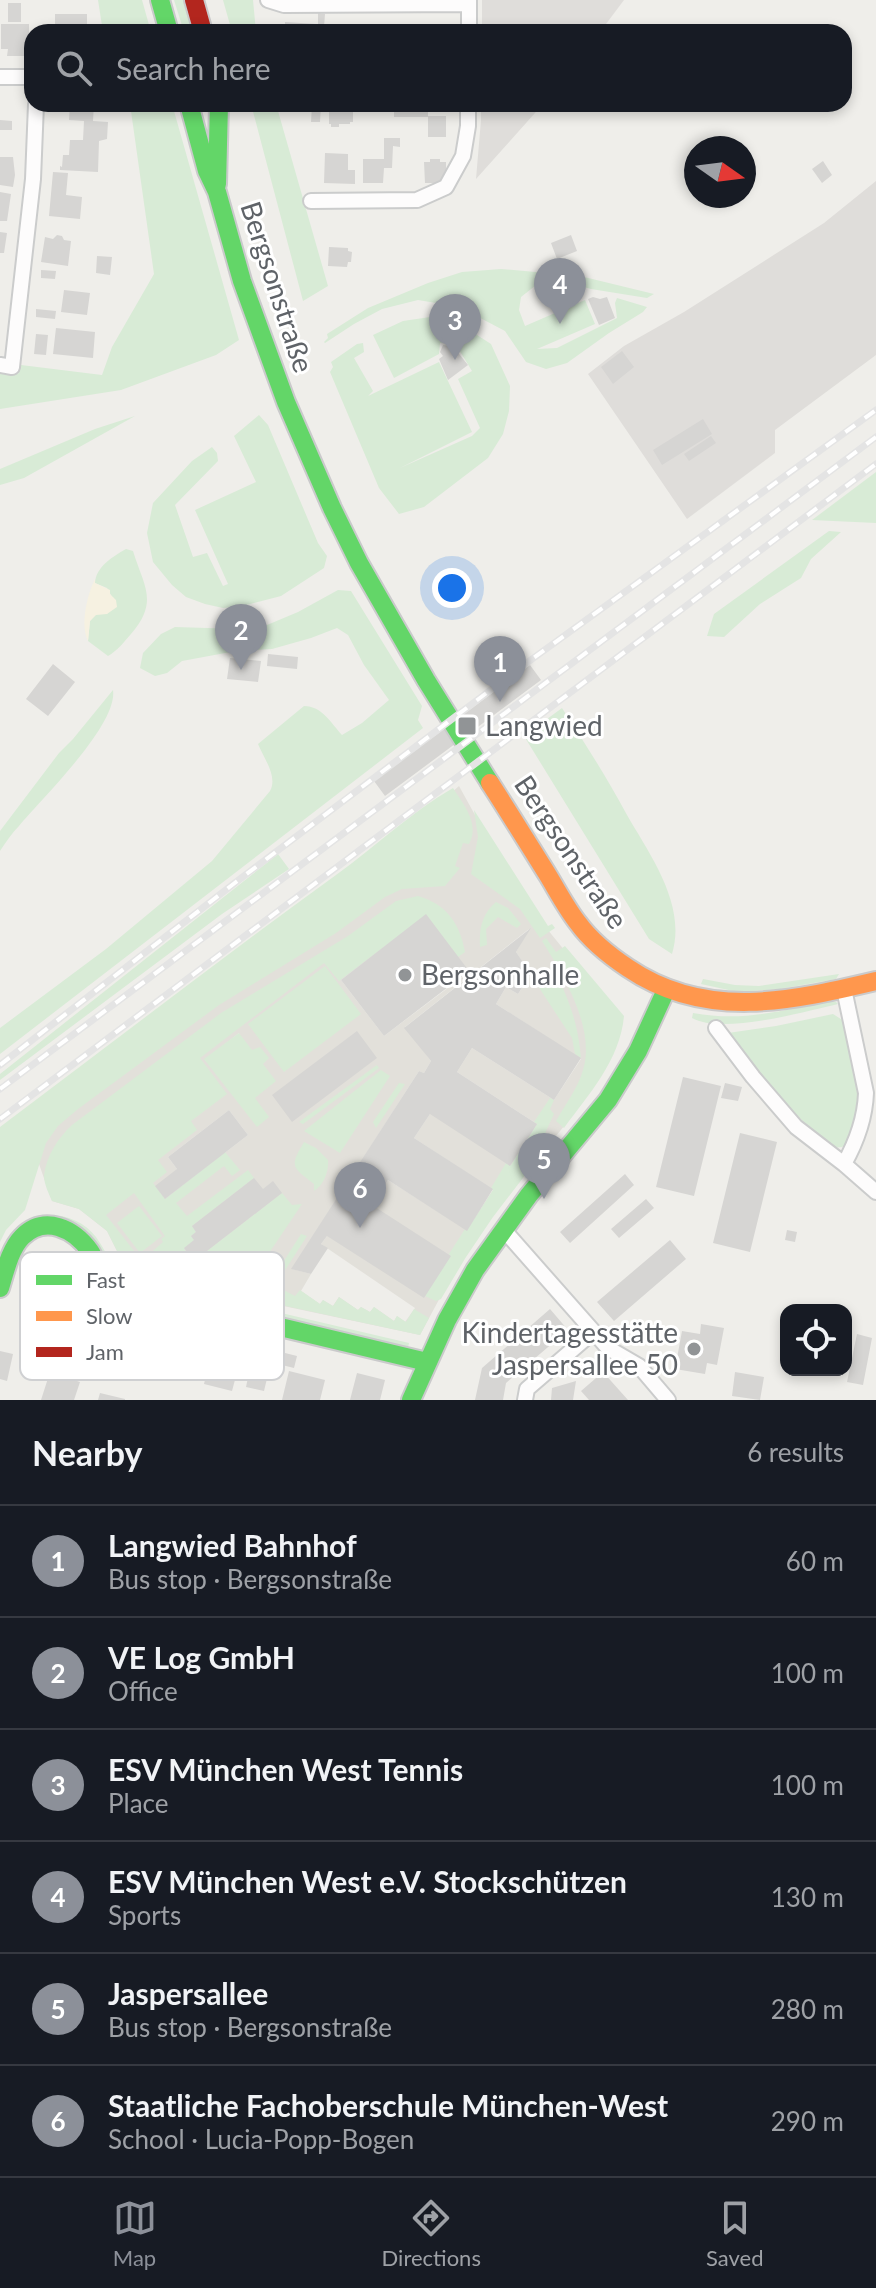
<!DOCTYPE html>
<meta charset="utf-8">
<style>
body{margin:0;font-family:Lato,sans-serif;background:#242831;color:#f1f3f6}
.controls{position:absolute;right:24px;bottom:24px;display:grid;overflow:hidden;border-radius:16px;box-shadow:0 4px 12px #0003}
.controls button{width:72px;height:72px;display:grid;place-items:center;padding:0;border:0;border-bottom:2px solid #363941;background:#171b24;color:#f1f3f6;font:40px sans-serif}
.compass{position:absolute;left:684px;top:136px;width:72px;height:72px;border-radius:50%;background:#171b24;box-shadow:0 4px 12px #0003;rotate:104deg}
.you{position:absolute;left:452px;top:588px;width:28px;height:28px;margin:-20px;border:6px solid #fff;border-radius:50%;background:#1a73e8;box-shadow:0 0 0 12px #1a73e833}
.badge{display:grid;place-items:center;width:52px;height:52px;border-radius:50%;background:#8c9099;color:#fff;font-size:26px;font-weight:700}
.pin{position:absolute;translate:-50% -66px;filter:drop-shadow(0 2px 4px #0008)}
.pin::after{content:'';position:absolute;top:42px;width:28px;height:24px;background:inherit;clip-path:polygon(0 0,100% 0,50% 100%)}
.list{margin:0;padding:0;list-style:none}
h2{display:flex;justify-content:space-between;align-items:center;height:104px;margin:0;padding:0 32px;font-size:34px}
h2 small{font-size:26px;font-weight:400;color:#9ea1a6}
.list li{display:grid;grid-template-columns:52px 1fr auto;gap:24px;align-items:center;box-sizing:border-box;height:112px;padding:0 32px;border-top:2px solid #363941}
.list b{display:block;font-size:30px;white-space:nowrap}
.list p{margin:0;font-size:26px;white-space:nowrap;color:#9ea1a6}
.list em{font-size:26px;font-style:normal;color:#9ea1a6}
.icon{flex:none;width:44px;height:44px;fill:none;stroke:currentColor;stroke-width:2;stroke-linecap:round;stroke-linejoin:round}
.map{position:relative;flex:none;width:876px;height:1400px;overflow:hidden}
.search{position:absolute;background:#171b24;box-shadow:0 4px 12px #0003;left:24px;right:24px;top:24px;height:88px;display:flex;align-items:center;gap:20px;box-sizing:border-box;padding:0 28px;border-radius:24px;color:#9ea1a6;font-size:30px}
.sheet{height:776px;background:#171b24}
nav{display:flex;justify-content:space-around;align-items:center;box-sizing:border-box;height:112px;border-top:2px solid #363941;background:#171b24;font-size:22px;color:#9ea1a6}
nav a{display:grid;justify-items:center;gap:4px}
nav .on{color:#8c9099}
.map>svg:first-child{display:block}
.industrial{fill:#dfddda}
.education{fill:#e2e0da;fill-rule:evenodd}
.green{fill:#d8ebd6;fill-rule:evenodd}
.sand{fill:#f6f1e1}
.building{fill:#d6d5d3}
.lines{fill:none;stroke-linecap:round;stroke-linejoin:round}
.street-casing{stroke:#cbcccc;stroke-width:18}
.fast-casing{stroke:#cacacb;stroke-width:22}
.slow-casing{stroke:#cacacb;stroke-width:22}
.jam-casing{stroke:#cacacb;stroke-width:22}
.street{stroke:#fdfcfc;stroke-width:14}
.fast{stroke:#63d668;stroke-width:18}
.slow{stroke:#ff974d;stroke-width:18}
.jam{stroke:#b3261e;stroke-width:18}
.rail-casing{stroke:#e4e4e4;stroke-width:7}
.rail{stroke:#fff;stroke-width:4;stroke-dasharray:12;stroke-linecap:butt}
.poi-dot{fill:#919496;stroke:#fff;stroke-width:3}
.labels{text-anchor:middle;stroke-width:6;stroke-linejoin:round;paint-order:stroke}
.street-label{font-size:28px;fill:#5f6368;stroke:#fff}
.poi-label{font-size:28px;fill:#5f6368;stroke:#fff;text-anchor:start}
.key{fill:#fff;stroke:#cfd0d2;stroke-width:2}
.key-label{font-size:22px;fill:#5f6368}
</style>
<div class="map">
<svg width="876" height="1400" viewBox="0 0 876 1400">
<rect width="100%" height="100%" fill="#efeeea"/>
<path class="industrial" d="M482 0H624L600 32H482Z
M481 104H543L476 179 481 120Z
M876 181V355L775 430V453L687 519 588 374 624 346 684 312 824 223Z"/>
<path class="education" d="M459 786 513 884 530 908 565 951 597 1035 565 1125 505 1198 450 1279 420 1335 250 1299 125 1267 107 1231 79 1209 52 1201 26 1127 365 869ZM426 915 469 972 384 1036 341 980ZM529 929 516 952 531 975 518 994 506 987 496 1004 581 1059 554 1100 472 1048 457 1072 537 1124 430 1114 414 1138 493 1190 467 1230 388 1180 372 1205 327 1236 321 1244 415 1308 405 1322 397 1316 394 1321 374 1307 370 1312 361 1307 358 1310 339 1297 333 1306 323 1300 320 1304 301 1291 311 1274 292 1269 419 1071 424 1073 431 1061 405 1027ZM239 1033 254 1098 205 1060ZM229 1110 248 1135 165 1199 177 1169 168 1157ZM251 1258 264 1267 253 1283 239 1274Z"/>
<path class="green" d="M98 0H142L151 32H103Z
M174 0H186L196 32H184Z
M223 0H253L256 32H232Z
M130 104H172L239 340 216 355 121 390 0 409V372L18 374 21 365 102 375 112 347 154 274Z
M251 104H276L328 286 303 301Z
M501 269 580 276 654 294 647 298 591 289 566 282H540L521 297 519 310 525 326 585 300 595 324 537 349 557 348 617 318 615 303 617 298 647 307 643 312 609 333 567 363 546 369 526 362 505 331 467 311 448 305 418 300 382 309 354 324 325 343 324 342 328 338 327 334 368 308 428 283 462 272Z
M430 317 463 326 491 344 510 386 509 411 503 434 488 458 424 507 399 514 379 488 330 372 333 367 331 362 357 344 363 343 364 352 354 358 373 391 368 396 439 362 472 432 400 468 472 436 480 428 458 379 472 371 453 340 440 343 439 354 394 378 373 335 403 321Z
M259 415 268 425 318 543 327 556 324 568 281 596 242 606 223 608 205 604 186 597 172 585 153 562 147 533 153 503 192 461 212 447 217 453 218 461 175 505 193 557 207 553 223 586 228 584 195 510 256 482 234 436Z
M135 416 24 478 0 485V469L95 429Z
M876 472V523L812 520Z
M829 531 841 532 811 559 801 578 760 604 724 637 707 636 714 614Z
M126 549 133 551C144 587 159 601 131 634 124 642 117 651 108 656L88 641 90 621 96 614H107L112 597 107 588 95 583C96 567 112 557 126 549Z
M338 590 351 591 422 706 418 720 423 728 0 1054V1028L106 949 212 861 270 791C278 776 264 759 258 744L304 706C322 706 331 723 342 735L362 723 389 700 364 665 348 635 337 628 311 638 272 649 236 651 182 661 167 673 155 676 140 668 143 653 161 634 175 627 240 629 267 625 298 612Z
M113 690C118 725 42 798 19 826 12 833 6 842 0 851V831L59 753 73 739Z
M562 708C585 743 607 778 627 815 650 855 687 905 672 954L649 939 524 736Z
M453 788C464 805 480 824 469 844L463 843 455 866 460 868 445 886 402 889 385 897 336 933 219 1005 78 1109 58 1126 46 1143 25 1210 6 1230 0 1242V1127C112 1043 223 957 336 875 375 847 411 812 453 788Z
M474 810 548 926 552 924 555 928 540 938 520 909 471 874 478 837Z
M278 854 289 869 222 914 0 1080V1074Z
M418 896C446 904 460 923 465 952L458 957 426 915 339 981 324 963 200 1058 227 1094 191 1121 197 1130 158 1160 167 1172 153 1183 165 1199 225 1152 240 1170 232 1176 224 1166 176 1203 187 1216 248 1170 254 1178 192 1226 196 1232 191 1236 194 1240 184 1249 194 1261 282 1193 292 1205 302 1204 261 1265 250 1258 251 1282 246 1298 125 1267 107 1231 79 1209 52 1201C49 1194 44 1184 44 1176 46 1156 58 1138 72 1125L221 1013 348 936 396 901ZM134 1193 165 1236 161 1239 163 1242 145 1258 138 1256 106 1215Z
M496 902 508 908 521 924 517 928 498 917 486 929 487 945 480 947C479 928 482 914 496 902Z
M546 938 556 952 565 946 624 1016C620 1060 589 1094 564 1128L556 1121C565 1105 578 1088 583 1070 596 1029 563 974 542 941Z
M325 966 361 1014 284 1072 248 1024Z
M555 971C570 1002 578 1024 581 1058L575 1054 572 1038 536 983Z
M839 974 836 979 780 989 751 991H733L701 984 703 979 735 985 759 986Z
M829 1001 836 1002 838 1004C803 1012 722 1035 692 1018L693 1013C743 1022 780 1011 829 1001Z
M833 1014 844 1021 860 1099 850 1143 842 1147 833 1148C793 1117 759 1073 728 1033L776 1026Z
M239 1033 252 1050 260 1047 269 1058 263 1064 276 1081 255 1098 269 1117 257 1127 204 1059Z
M377 1065 379 1068 303 1124 299 1122Z
M381 1070 390 1076 340 1153 304 1131Z
M399 1083 405 1084 376 1128 373 1122Z
M550 1098 554 1100 550 1109 554 1114 546 1131 539 1157 493 1217 466 1257 441 1299 436 1301 425 1296 450 1256 449 1254 465 1229 467 1230 493 1190 491 1188 506 1163 511 1165 537 1124 534 1122Z
M304 1142 316 1148 328 1160C329 1171 324 1185 314 1191V1184C292 1167 289 1167 304 1142Z
M139 1206 162 1236 140 1253 117 1223Z
M56 1215C75 1218 90 1226 100 1243 107 1253 109 1264 117 1273L115 1279 55 1218Z
M301 1234 307 1236 280 1278 275 1275Z
M268 1282 295 1296 300 1290 320 1304 323 1300 333 1306 339 1297 358 1310 361 1307 370 1312 374 1307 394 1321 397 1316 406 1322 414 1309 429 1318 420 1335 258 1300Z
M260 1308 409 1343 408 1348 262 1315Z"/>
<path class="sand" d="M95 579V583L110 590V594L116 600 117 607 107 614 96 615 90 621 88 641C80 625 87 595 95 579Z"/>
<path class="building" d="M8 3H21V22H8Z
M318 13 325 14 324 27 318 26Z
M55 14H87V32H55Z
M285 22 316 24V32H285Z
M1 24H29V56H7L8 49H1Z
M327 24H345V32H327Z
M363 24V32H350V25Z
M384 24H394V32H384Z
M70 104H94L93 121 108 122 107 139 99 141 98 172 60 170V166L62 167 63 155H69L70 140H83L84 121 69 120Z
M312 104H321L320 122H311Z
M394 104H428V117H394Z
M350 106H353V122H350V124H339V127H331V124H329V107Z
M428 116H446V137H428Z
M0 120 12 121V130H0Z
M384 138H400V147L393 146 392 168H384L383 183H363V159H384Z
M325 153 348 154V170H355V184L324 183Z
M0 157H13L15 175 13 187 0 185Z
M430 159H440V162H446V183H425L424 162H430Z
M823 161 832 175 822 183 812 169Z
M53 172 68 173 66 195 82 197 80 219 49 216Z
M0 192 11 194 7 221H0Z
M0 232 7 233 4 253H0Z
M57 235 62 236 64 240 71 241 68 266 41 262 45 237 53 239Z
M571 235 577 251 557 259 551 243Z
M329 247 348 248V251L352 252 351 262H348L347 267 328 266Z
M97 256 112 257 110 275 96 273Z
M41 270 56 271 55 279 41 278Z
M64 290 90 293 87 315 61 312Z
M593 297 600 299 607 297 615 318 599 325 588 299Z
M36 309 56 311 55 319 36 317Z
M56 328 95 332 93 358 53 354Z
M36 334 48 335 46 355 34 354Z
M451 344 468 365 448 380 439 359 443 356 440 352 443 345 449 346Z
M622 351 634 367 613 384 601 367Z
M703 419 712 434 662 465 653 450Z
M711 436 716 443 689 461 684 454Z
M268 654 298 657 297 669 267 666Z
M230 658 261 661 258 682 227 679Z
M53 664 75 682 48 716 26 699Z
M530 665 541 680 385 796 374 781Z
M426 914 469 971 384 1036 341 980Z
M531 928 516 952 531 974 518 994 506 987 496 1004 581 1058 554 1100 472 1048 457 1072 537 1124 510 1166 430 1114 414 1138 493 1189 467 1231 388 1180 372 1205 451 1256 424 1298 327 1236 321 1244 328 1248 311 1274 291 1269 419 1071 424 1073 431 1061 404 1028Z
M357 1031 377 1058 292 1122 272 1095Z
M683 1077 721 1086 694 1196 656 1187Z
M725 1083 742 1087 738 1101 721 1098Z
M229 1110 248 1135 165 1199 155 1186 177 1169 168 1157Z
M740 1133 777 1142 750 1252 713 1243Z
M625 1174 634 1185 570 1243 560 1232Z
M254 1178 263 1189 273 1181 282 1193 194 1261 184 1248 194 1240 191 1236 196 1232 192 1226Z
M646 1199 654 1208 619 1238 611 1229Z
M787 1230 797 1232 795 1242 785 1240Z
M670 1240 686 1259 614 1321 597 1302Z
M550 1309 568 1330 506 1383 503 1400H475L482 1368Z
M701 1324 724 1328 717 1365 707 1363 705 1374 675 1369 682 1331 700 1334Z
M857 1334 872 1338 863 1385 847 1382Z
M0 1351 13 1354 7 1381 0 1379Z
M270 1351 280 1353 276 1368 270 1366 264 1391 246 1387 251 1363 267 1367Z
M285 1353 297 1356 294 1368 282 1365Z
M211 1354 240 1361 232 1391 204 1384Z
M289 1371 325 1380 320 1400H282Z
M50 1372 80 1382 74 1400H41Z
M603 1372 628 1400H589L581 1391Z
M735 1372 764 1377 760 1400 732 1396Z
M357 1373 385 1380 380 1400H350Z
M576 1381 573 1400H551L552 1388Z
M100 1393 125 1399V1400H98Z"/>
<g class="lines">
<defs>
<path id="street" d="M268 0 284 5 469 4
M469 32V0
M0 77H32
M311 201 417 200 446 187 463 156 468 126V104
M0 365 12 367 33 179 36 104
M844 989 866 1093C865 1119 857 1141 844 1164
M716 1028 753 1077 796 1127 844 1164 876 1192
M503 1229 608 1348 639 1366 668 1400
M525 1400 527 1389 593 1332"/>
<path id="fast" d="M160 0 169 32
M189 104 207 171 217 192 242 281 286 402 332 508 359 563 426 680 490 783
M217 184 219 104
M0 1288C5 1272 10 1249 22 1237 45 1214 74 1229 90 1251 95 1258 96 1267 100 1274 104 1280 114 1285 120 1289L427 1362
M411 1400 447 1320 475 1270 529 1195 608 1100 638 1051 666 990"/>
<path id="slow" d="M490 783C510 814 529 845 549 877 558 892 567 909 578 923 591 941 610 956 628 968 706 1021 791 1001 876 981"/>
<path id="jam" d="M194 0 203 32"/>
</defs>
<use href="#street" class="street-casing"/>
<use href="#fast" class="fast-casing"/>
<use href="#slow" class="slow-casing"/>
<use href="#jam" class="jam-casing"/>
<use href="#street" class="street"/>
<use href="#fast" class="fast"/>
<use href="#slow" class="slow"/>
<use href="#jam" class="jam"/>
<defs>
<path id="rail" d="M0 1065 236 882 517 670 876 410
M0 1089 876 437
M0 1119 876 464"/>
</defs>
<use href="#rail" class="rail-casing"/>
<use href="#rail" class="rail"/>
</g>
<g class="poi-dot">
<rect x="457" y="716" width="20" height="20" rx="4"/>
<circle cx="405" cy="975" r="8"/>
<circle cx="694" cy="1349" r="8"/>
</g>
<g class="labels">
<g class="street-label">
<text transform="translate(277 287) rotate(72)" y="10">Bergsonstraße</text>
<text transform="translate(571 852) rotate(56)" y="10">Bergsonstraße</text>
</g>
<g class="poi-label">
<text x="485" y="736">Langwied</text>
<text x="421" y="985">Bergsonhalle</text>
<text x="678" y="1343" text-anchor="end">Kindertagesstätte<tspan x="678" dy="32">Jaspersallee 50</tspan></text>
</g>
</g>
<rect x="20" y="1252" width="264" height="128" rx="12" class="key"/>
<rect x="36" y="1275" width="36" height="10" fill="#63d668"/>
<rect x="36" y="1311" width="36" height="10" fill="#ff974d"/>
<rect x="36" y="1347" width="36" height="10" fill="#b3261e"/>
<g class="key-label">
<text x="86" y="1288">Fast</text>
<text x="86" y="1324">Slow</text>
<text x="86" y="1360">Jam</text>
</g>
</svg>
<div class="controls">
<button><svg class="icon" aria-label="locate" viewBox="0 0 24 24"><circle cx="12" cy="12" r="6"/><path d="M12 2v4M12 18v4M2 12h4M18 12h4"/></svg></button>
</div>
<svg class="compass" viewBox="-18 -18 36 36"><path d="M0-13l5 13h-10z" fill="#e53935"/><path d="M0 13l5-13h-10z" fill="#9ea1a6"/></svg>
<div class="you"></div>
<div class="pin badge" style="left:500px;top:702px">1</div>
<div class="pin badge" style="left:241px;top:670px">2</div>
<div class="pin badge" style="left:455px;top:360px">3</div>
<div class="pin badge" style="left:560px;top:324px">4</div>
<div class="pin badge" style="left:544px;top:1199px">5</div>
<div class="pin badge" style="left:360px;top:1228px">6</div>
<div class="search"><svg class="icon" aria-label="search" viewBox="0 0 24 24"><circle cx="10" cy="10" r="6"/><path d="M15 15l6 6"/></svg>Search here</div>
</div>
<section class="sheet">
<h2>Nearby<small>6 results</small></h2>
<ul class="list">
<li><span class="badge">1</span><div><b>Langwied Bahnhof</b><p>Bus stop · Bergsonstraße</p></div><em>60 m</em></li>
<li><span class="badge">2</span><div><b>VE Log GmbH</b><p>Office</p></div><em>100 m</em></li>
<li><span class="badge">3</span><div><b>ESV München West Tennis</b><p>Place</p></div><em>100 m</em></li>
<li><span class="badge">4</span><div><b>ESV München West e.V. Stockschützen</b><p>Sports</p></div><em>130 m</em></li>
<li><span class="badge">5</span><div><b>Jaspersallee</b><p>Bus stop · Bergsonstraße</p></div><em>280 m</em></li>
<li><span class="badge">6</span><div><b>Staatliche Fachoberschule München-West</b><p>School · Lucia-Popp-Bogen</p></div><em>290 m</em></li>
</ul>
</section>
<nav>
<a class="on"><svg class="icon" aria-label="map" viewBox="0 0 24 24"><path d="M3 6l6-2 6 2 6-2v14l-6 2-6-2-6 2zM9 4v14M15 6v14"/></svg>Map</a>
<a><svg class="icon" aria-label="directions" viewBox="0 0 24 24"><path d="M12 3l9 9-9 9-9-9zM9 14v-3h6M13 9l2 2-2 2"/></svg>Directions</a>
<a><svg class="icon" aria-label="saved" viewBox="0 0 24 24"><path d="M7 4h10v16l-5-4-5 4z"/></svg>Saved</a>
</nav>
